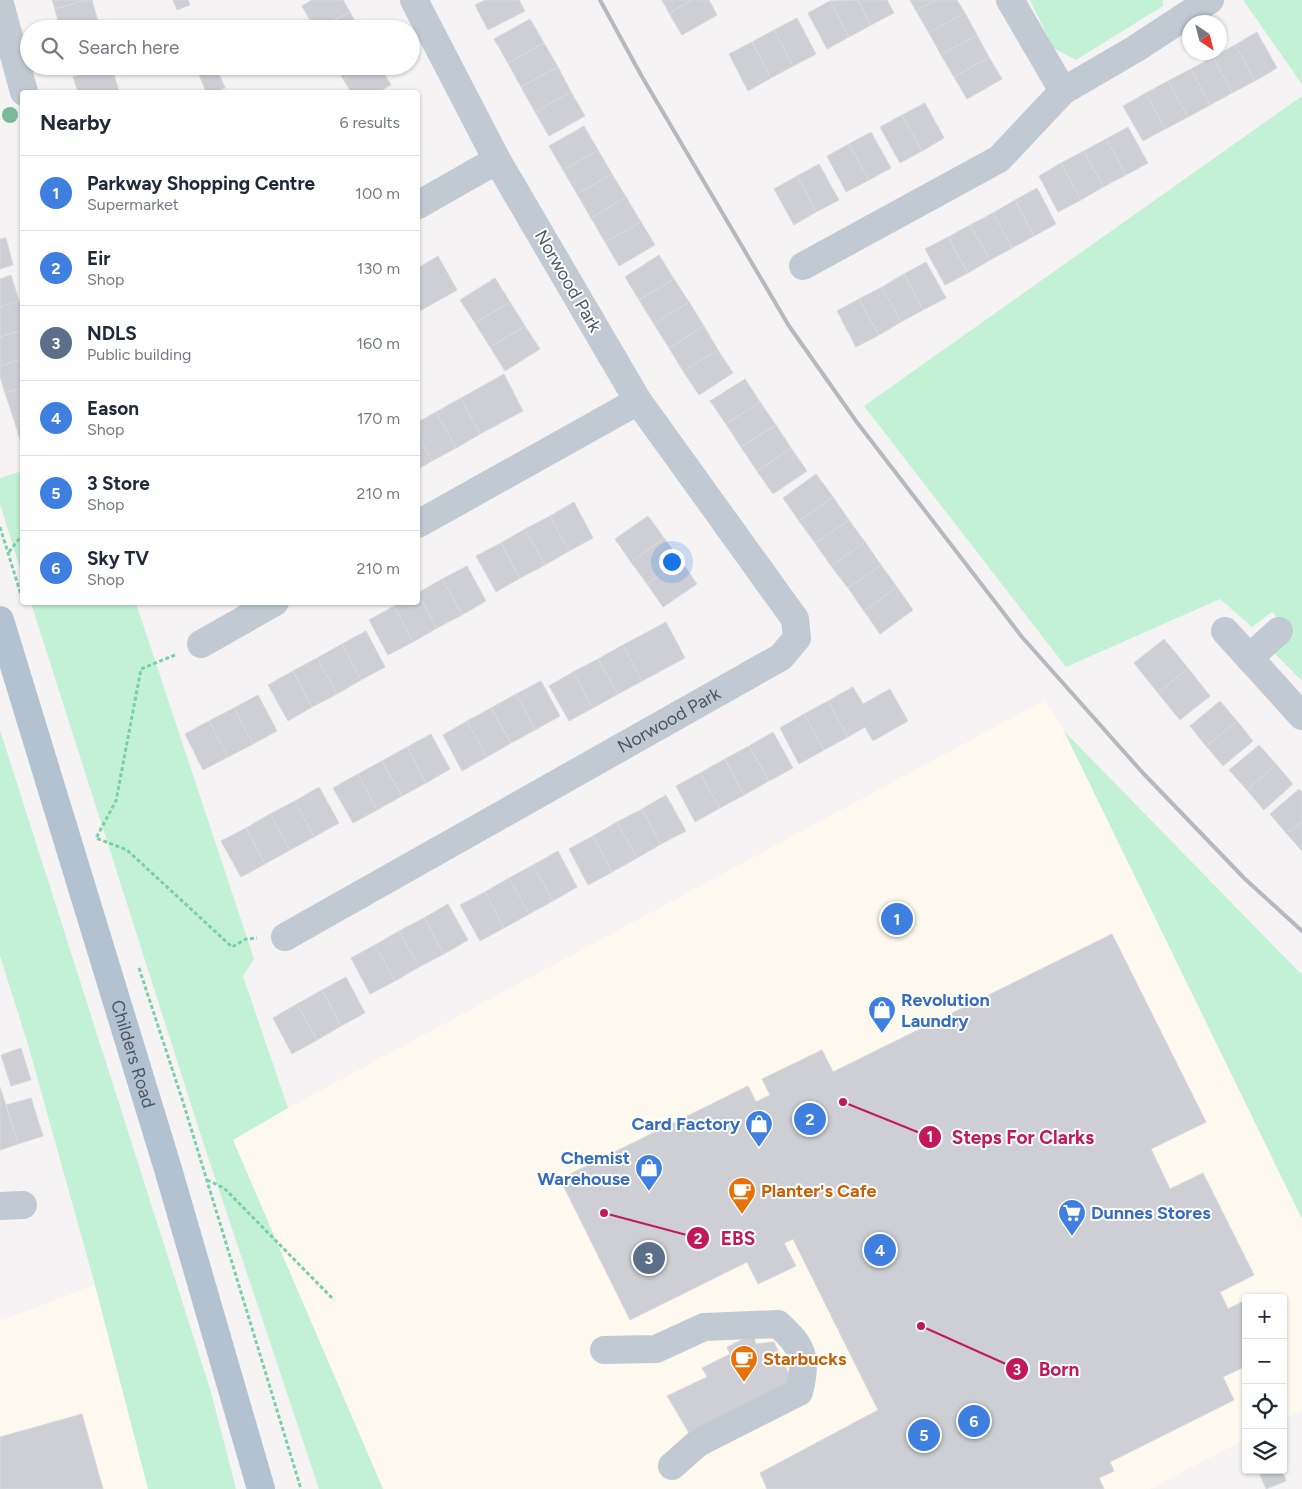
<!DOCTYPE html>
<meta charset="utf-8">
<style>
body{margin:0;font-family:Figtree,sans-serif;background:#f6f6f7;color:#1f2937}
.controls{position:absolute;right:15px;bottom:15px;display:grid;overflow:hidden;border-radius:5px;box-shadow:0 1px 4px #0004}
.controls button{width:45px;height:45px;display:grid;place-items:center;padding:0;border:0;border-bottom:1px solid #e0e1e3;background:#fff;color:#1f2937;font:25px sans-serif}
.compass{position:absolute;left:1182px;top:15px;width:45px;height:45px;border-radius:50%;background:#fff;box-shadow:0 1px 4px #0004;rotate:145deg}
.you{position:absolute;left:671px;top:561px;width:18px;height:18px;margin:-12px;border:4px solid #fff;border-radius:50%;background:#1a73e8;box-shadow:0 0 0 8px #1a73e833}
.badge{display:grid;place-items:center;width:32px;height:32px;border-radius:50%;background:#d93025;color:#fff;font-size:16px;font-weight:700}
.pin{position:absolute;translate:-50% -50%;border:2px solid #fff;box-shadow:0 1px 5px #0006}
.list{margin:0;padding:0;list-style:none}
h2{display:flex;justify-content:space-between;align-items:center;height:65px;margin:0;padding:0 20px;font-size:21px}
h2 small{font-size:16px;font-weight:400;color:#747a83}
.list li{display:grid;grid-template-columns:32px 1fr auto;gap:15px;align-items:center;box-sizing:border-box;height:75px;padding:0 20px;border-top:1px solid #e0e1e3}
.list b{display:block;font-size:19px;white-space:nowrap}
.list p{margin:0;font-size:16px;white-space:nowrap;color:#747a83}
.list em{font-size:16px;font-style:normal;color:#747a83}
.icon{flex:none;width:28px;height:28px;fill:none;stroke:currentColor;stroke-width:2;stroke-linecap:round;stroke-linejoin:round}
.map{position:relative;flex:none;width:1302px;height:1489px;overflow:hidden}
.search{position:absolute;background:#fff;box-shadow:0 1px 4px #0004;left:20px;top:20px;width:400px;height:55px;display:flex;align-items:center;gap:12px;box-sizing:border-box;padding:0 18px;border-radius:28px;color:#747a83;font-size:19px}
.panel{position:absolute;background:#fff;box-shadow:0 1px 4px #0004;left:20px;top:90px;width:400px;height:515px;border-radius:5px}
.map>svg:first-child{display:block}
.commercial{fill:#fdf9ef}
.green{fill:#c3f1d5}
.building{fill:#cdcfd5;stroke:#d7d9de}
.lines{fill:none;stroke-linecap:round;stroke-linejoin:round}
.path{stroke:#7ad0a6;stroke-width:3;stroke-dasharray:4 2.5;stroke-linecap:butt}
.minor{stroke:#c1cad2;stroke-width:28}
.major{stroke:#b3c2d1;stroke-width:28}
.rail{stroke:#b5b8bd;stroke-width:4}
.tree{fill:#7bb799}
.labels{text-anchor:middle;stroke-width:4;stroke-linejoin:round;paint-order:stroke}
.street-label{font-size:18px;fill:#4a5661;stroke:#fff}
.shop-label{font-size:18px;font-weight:bold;fill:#366cbe;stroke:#fff;text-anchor:start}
.food-label{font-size:18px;font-weight:bold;fill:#c56008;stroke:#fff;text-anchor:start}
.leader{fill:none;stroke:#c2185b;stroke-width:2}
.callout-dot{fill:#c2185b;stroke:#fff;stroke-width:2}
.mark-label{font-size:15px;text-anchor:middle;font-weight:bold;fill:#fff}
.callout-label{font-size:19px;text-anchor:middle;font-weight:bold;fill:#c2185b;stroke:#fff;stroke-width:4;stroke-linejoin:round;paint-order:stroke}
</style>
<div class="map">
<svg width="1302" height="1489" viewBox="0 0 1302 1489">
<rect width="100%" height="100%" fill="#f5f3f3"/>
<path class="commercial" d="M1045 700 1064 731 1302 1219V1410L1283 1420V1298H1246V1439L1150 1489H383L232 1140 288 1108Z
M95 1285 148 1489H0V1321Z"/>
<path class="green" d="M1030 0H1163V6L1076 60 1053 48Z
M1243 0H1302V84Z
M1302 96V681L1274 653 1293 635 1272 612 1252 627 1220 599 1066 667 864 406Z
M22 471V575L0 504V478Z
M31 603H136L254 959 243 976 288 1108 233 1140 383 1489H319L203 1142Z
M0 730 211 1392 236 1489H148L95 1285 27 1041 0 956Z
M1064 731 1302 975V1219Z"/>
<path class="building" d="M52 0H87L55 9Z
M87 0H92L99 25 86 29H60L55 9Z
M173 0H188L190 5 177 10Z
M312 0H343L350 12 315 29 302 6Z
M485 0H519L525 11 488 30 475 5Z
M662 0H692L669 13Z
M692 0H709L717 15 682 35 669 13Z
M858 0 871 25 849 37 830 1Z
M858 0H887L894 13 871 25Z
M910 0H936L916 11Z
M936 0H957L965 13 929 33 916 11Z
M830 1 849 37 827 49 808 13Z
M350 12 359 29H319Z
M965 13 977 35 941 55 929 33Z
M797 18 816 54 793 66 774 30Z
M530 19 544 43 508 63 494 39Z
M774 30 793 66 771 78 752 42Z
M1257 32 1277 68 1255 81 1235 45Z
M977 35 989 57 954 77 941 55Z
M752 42 771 78 748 91 729 54Z
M544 43 558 67 521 87 508 63Z
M1235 45 1255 81 1232 93 1213 57Z
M989 57 1002 79 967 99 954 77Z
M1213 57 1232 93 1210 105 1191 69Z
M107 66H111L119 91 78 92 73 77Z
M216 66 225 88 214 92H206L196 67Z
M336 66H367L343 79Z
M367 66H380L391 85 378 92H351L343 79Z
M558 67 571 92 535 112 521 87Z
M1191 69 1210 105 1188 117 1168 81Z
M1168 81 1188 117 1165 129 1146 93Z
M571 92 585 116 549 136 535 112Z
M1146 93 1165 129 1143 141 1123 106Z
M925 103 944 138 922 151 902 115Z
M902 115 922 151 900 163 880 127Z
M584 126 598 150 563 170 549 146Z
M1128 127 1148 163 1126 175 1106 139Z
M871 132 891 168 869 180 849 144Z
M1106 139 1126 175 1103 187 1084 151Z
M849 144 869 180 846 192 827 156Z
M598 150 612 174 577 194 563 170Z
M1084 151 1103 187 1081 200 1061 163Z
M1061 163 1081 200 1058 212 1039 176Z
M819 164 839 200 816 212 797 176Z
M612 174 626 197 591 218 577 194Z
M797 176 816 212 794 225 774 189Z
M1037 188 1056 224 1034 236 1015 200Z
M626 197 641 222 605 242 591 218Z
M1015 200 1034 236 1012 248 993 213Z
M993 213 1012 248 990 260 970 225Z
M641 222 655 245 619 266 605 242Z
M970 225 990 260 968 273 948 237Z
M948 237 968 273 945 285 925 249Z
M6 238 13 265 0 269V239Z
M659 255 674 279 639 300 625 277Z
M438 256 457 290 418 312V268Z
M926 262 946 298 923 310 904 274Z
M904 274 923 310 901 322 882 287Z
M11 275 19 301 0 307V279Z
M495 278 510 302 475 323 460 300Z
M674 279 689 302 654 324 639 300Z
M882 287 901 322 879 335 859 299Z
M859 299 879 335 856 347 837 311Z
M19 301 22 311V330L0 337V307Z
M510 302 525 326 490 347 475 323Z
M689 302 704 326 669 348 654 324Z
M525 326 540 349 505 371 490 347Z
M704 326 718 350 683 371 669 348Z
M22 330V359L0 366V337Z
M718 350 733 373 699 395 683 371Z
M22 359V388L5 393 0 376V366Z
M504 374 523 411 480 434 461 398Z
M745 379 760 402 726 424 710 401Z
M22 388V417L14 420 5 393Z
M461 398 480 434 456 448 436 412Z
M760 402 776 425 741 447 726 424Z
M436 412 456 448 432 461 418 435V422Z
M22 417V446L14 420Z
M776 425 791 448 757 471 741 447Z
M418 435 432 461 418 469Z
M791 448 807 471 773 494 757 471Z
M816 474 833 497 799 521 783 498Z
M833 497 849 520 815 543 799 521Z
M574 502 593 538 569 551 550 516Z
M550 516 569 551 545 565 525 529Z
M648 516 664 538 631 562 615 539Z
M849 520 865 542 831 566 815 543Z
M525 529 545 565 520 578 501 543Z
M664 538 681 561 647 584 631 562Z
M865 542 881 565 848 588 831 566Z
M501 543 520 578 496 592 476 556Z
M681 561 697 584 663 607 647 584Z
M881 565 897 587 864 611 848 588Z
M467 566 486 601 462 615 442 579Z
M442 579 462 615 437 628 418 593Z
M897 587 913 610 880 634 864 611Z
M418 593 437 628 413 642 394 606 400 602H418Z
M394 606 413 642 388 655 369 620Z
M666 622 685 658 642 681 623 645Z
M366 631 385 667 361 680 342 644Z
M1164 639 1188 668 1158 693 1134 663Z
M342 644 361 680 337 694 317 658Z
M623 645 642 681 618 694 598 659Z
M317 658 337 694 312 707 293 671Z
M598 659 618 694 593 708 573 672Z
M1188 668 1210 696 1180 720 1158 693Z
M293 671 312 707 288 721 268 685Z
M573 672 593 708 569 721 549 686Z
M541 681 560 716 535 730 516 694Z
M853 687 863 704 890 689 908 721 873 741 865 727 848 737 828 701Z
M516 694 535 730 511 743 491 708Z
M258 695 277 731 253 744 234 708Z
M828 701 848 737 824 750 804 714Z
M1220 701 1237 721 1206 746 1190 726Z
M234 708 253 744 228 757 209 721Z
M491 708 511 743 487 757 467 721Z
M804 714 824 750 799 764 780 728Z
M209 721 228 757 203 770 185 734Z
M467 721 487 757 462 771 443 735Z
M1237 721 1253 741 1223 766 1206 746Z
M773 732 793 768 769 781 749 746Z
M431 734 450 769 426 783 407 747Z
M1259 745 1276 764 1247 790 1229 770Z
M749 746 769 781 744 795 725 759Z
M407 747 426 783 402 796 382 761Z
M725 759 744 795 720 808 700 773Z
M382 761 402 796 377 810 358 774Z
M1276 764 1293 784 1264 810 1247 790Z
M700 773 720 808 695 822 676 786Z
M358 774 377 810 353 823 333 788Z
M319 787 339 823 314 837 295 801Z
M1299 789 1302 792V821L1287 834 1270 814Z
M666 795 686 831 661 844 642 809Z
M295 801 314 837 290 850 270 814Z
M642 809 661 844 637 858 617 822Z
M270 814 290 850 265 864 246 828Z
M1302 821V851L1287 834Z
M617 822 637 858 612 872 593 836Z
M246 828 265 864 241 877 221 841Z
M593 836 612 872 588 885 569 849Z
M558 851 577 887 553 901 533 865Z
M533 865 553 901 529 914 509 878Z
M509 878 529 914 504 928 485 892Z
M485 892 504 928 480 941 460 905Z
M448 904 468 940 444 954 424 918Z
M424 918 444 954 419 967 399 931Z
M399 931 419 967 395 981 375 945Z
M1112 934 1206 1122 1151 1149 1170 1189 1203 1173 1254 1275 1220 1292 1228 1309 1246 1300V1366L1223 1377 1234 1400 1110 1462 1114 1471 1099 1478 1104 1489H767L760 1473 878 1410 793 1239 784 1243 796 1266 758 1284 747 1262 630 1320 560 1179 748 1086 756 1102 770 1095 762 1079 822 1050 833 1072Z
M375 945 395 981 370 994 351 958Z
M346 977 365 1013 341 1026 322 990Z
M322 990 341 1026 317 1040 297 1004Z
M297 1004 317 1040 292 1054 273 1018Z
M21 1048 31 1080 11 1086 1 1055Z
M0 1087 18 1144 0 1150Z
M31 1098 43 1136 18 1144 6 1105Z
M753 1334 756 1344 774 1342 796 1389 694 1441 667 1396 707 1377 702 1368 730 1354 727 1347Z
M82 1414 103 1489H0V1437Z
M1258 1470H1282L1286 1481 1266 1489Z"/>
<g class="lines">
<path class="path" d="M0 527 22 598
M9 552 22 535
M175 655 141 669 116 801 96 838 127 850 232 947 246 939 257 938
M139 968 183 1102 301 1489
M207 1180 224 1188 334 1300"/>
<g class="minor">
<path d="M414 0 497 160 418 205"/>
<path d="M1010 0 1063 91 1135 49 1210 0"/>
<path d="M0 4 24 92"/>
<path d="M803 266 999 159 1063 91"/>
<path d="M418 524 638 401"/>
<path d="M1225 631 1302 716"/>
<path d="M201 644 275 602"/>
<path d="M1249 658 1279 631"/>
<path id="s1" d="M285 937 781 657 797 638 795 619 638 401 497 160"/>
<path d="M0 1206 23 1205"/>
<path d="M604 1350 656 1349 704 1327 778 1324C803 1347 808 1358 799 1392L698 1443 672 1466"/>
</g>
<path class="major" id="s2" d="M0 620 168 1169 261 1489"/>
<path class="rail" d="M600 0 641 75 789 326 856 421 1022 637 1142 772 1244 878 1302 931"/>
</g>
<circle class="tree" cx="10" cy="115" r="8"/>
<defs>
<symbol id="shop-pin" viewBox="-11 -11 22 30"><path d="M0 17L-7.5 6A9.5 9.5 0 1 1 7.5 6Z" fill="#3f7fe0" stroke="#fff"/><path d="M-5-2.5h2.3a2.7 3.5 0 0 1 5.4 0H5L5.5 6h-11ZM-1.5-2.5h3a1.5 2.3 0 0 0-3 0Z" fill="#fff"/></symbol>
<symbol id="cafe-pin" viewBox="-11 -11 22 30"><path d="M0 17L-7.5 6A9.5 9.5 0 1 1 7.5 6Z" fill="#e8710a" stroke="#fff"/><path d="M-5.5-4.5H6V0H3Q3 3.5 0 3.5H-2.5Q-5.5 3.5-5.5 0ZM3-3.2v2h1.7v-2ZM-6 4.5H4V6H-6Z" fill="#fff"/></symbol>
<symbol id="supermarket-pin" viewBox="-11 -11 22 30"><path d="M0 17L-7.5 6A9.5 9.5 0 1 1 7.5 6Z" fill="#3f7fe0" stroke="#fff"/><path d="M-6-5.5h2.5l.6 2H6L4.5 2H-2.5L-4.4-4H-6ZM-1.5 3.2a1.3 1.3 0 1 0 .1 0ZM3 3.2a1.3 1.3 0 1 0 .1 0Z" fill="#fff"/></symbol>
</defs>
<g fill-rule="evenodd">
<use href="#shop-pin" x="866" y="994" width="32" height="43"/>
<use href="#shop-pin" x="743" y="1108" width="32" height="43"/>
<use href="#shop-pin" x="633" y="1152" width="32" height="43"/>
<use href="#cafe-pin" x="726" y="1175" width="32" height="43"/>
<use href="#supermarket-pin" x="1056" y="1197" width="32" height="43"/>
<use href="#cafe-pin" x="728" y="1343" width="32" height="43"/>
</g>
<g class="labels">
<g class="street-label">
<text transform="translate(568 281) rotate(60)" y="6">Norwood Park</text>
<text dy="6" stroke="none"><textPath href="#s1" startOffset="441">Norwood Park</textPath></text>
<text dy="6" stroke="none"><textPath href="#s2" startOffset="454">Childers Road</textPath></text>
</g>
<g class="shop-label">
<text x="901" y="1006">Revolution<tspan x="901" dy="21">Laundry</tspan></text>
<text x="740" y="1130" text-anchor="end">Card Factory</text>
<text x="630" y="1164" text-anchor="end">Chemist<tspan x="630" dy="21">Warehouse</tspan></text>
<text x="1091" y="1219">Dunnes Stores</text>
</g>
<g class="food-label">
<text x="761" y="1197">Planter's Cafe</text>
<text x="763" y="1365">Starbucks</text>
</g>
</g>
<path class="leader" d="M843 1102L930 1137M604 1213L698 1238M921 1326L1017 1369"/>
<g class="callout-dot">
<circle cx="843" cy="1102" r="5"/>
<circle cx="604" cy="1213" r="5"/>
<circle cx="921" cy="1326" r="5"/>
<circle cx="930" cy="1137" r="12"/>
<circle cx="698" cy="1238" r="12"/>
<circle cx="1017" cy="1369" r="12"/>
</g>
<g class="mark-label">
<text x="930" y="1142">1</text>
<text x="698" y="1244">2</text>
<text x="1017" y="1375">3</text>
</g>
<g class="callout-label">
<text x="1023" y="1144">Steps For Clarks</text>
<text x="738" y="1245">EBS</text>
<text x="1059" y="1376">Born</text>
</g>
</svg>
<div class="controls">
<button>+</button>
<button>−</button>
<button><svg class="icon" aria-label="locate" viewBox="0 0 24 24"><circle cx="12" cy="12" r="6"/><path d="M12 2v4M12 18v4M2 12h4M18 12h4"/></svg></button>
<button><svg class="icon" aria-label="layers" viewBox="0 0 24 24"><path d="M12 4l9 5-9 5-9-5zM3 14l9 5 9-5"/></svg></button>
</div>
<svg class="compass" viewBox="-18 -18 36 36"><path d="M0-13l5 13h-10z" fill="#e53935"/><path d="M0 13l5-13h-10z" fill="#747a83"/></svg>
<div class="you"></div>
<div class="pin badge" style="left:897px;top:919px;background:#3f7fe0">1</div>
<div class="pin badge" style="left:810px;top:1119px;background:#3f7fe0">2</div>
<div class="pin badge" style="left:649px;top:1258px;background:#5c6f8a">3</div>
<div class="pin badge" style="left:880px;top:1250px;background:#3f7fe0">4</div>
<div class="pin badge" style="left:924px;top:1435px;background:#3f7fe0">5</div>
<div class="pin badge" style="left:974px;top:1421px;background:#3f7fe0">6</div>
<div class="search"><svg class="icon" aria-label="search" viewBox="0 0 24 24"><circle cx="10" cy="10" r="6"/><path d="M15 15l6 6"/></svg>Search here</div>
<section class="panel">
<h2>Nearby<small>6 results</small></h2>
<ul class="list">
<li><span class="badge" style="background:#3f7fe0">1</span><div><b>Parkway Shopping Centre</b><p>Supermarket</p></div><em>100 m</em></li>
<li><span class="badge" style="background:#3f7fe0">2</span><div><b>Eir</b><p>Shop</p></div><em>130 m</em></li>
<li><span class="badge" style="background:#5c6f8a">3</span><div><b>NDLS</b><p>Public building</p></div><em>160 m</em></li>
<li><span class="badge" style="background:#3f7fe0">4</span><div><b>Eason</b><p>Shop</p></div><em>170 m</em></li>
<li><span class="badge" style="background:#3f7fe0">5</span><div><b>3 Store</b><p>Shop</p></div><em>210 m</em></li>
<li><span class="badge" style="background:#3f7fe0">6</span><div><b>Sky TV</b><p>Shop</p></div><em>210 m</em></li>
</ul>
</section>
</div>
